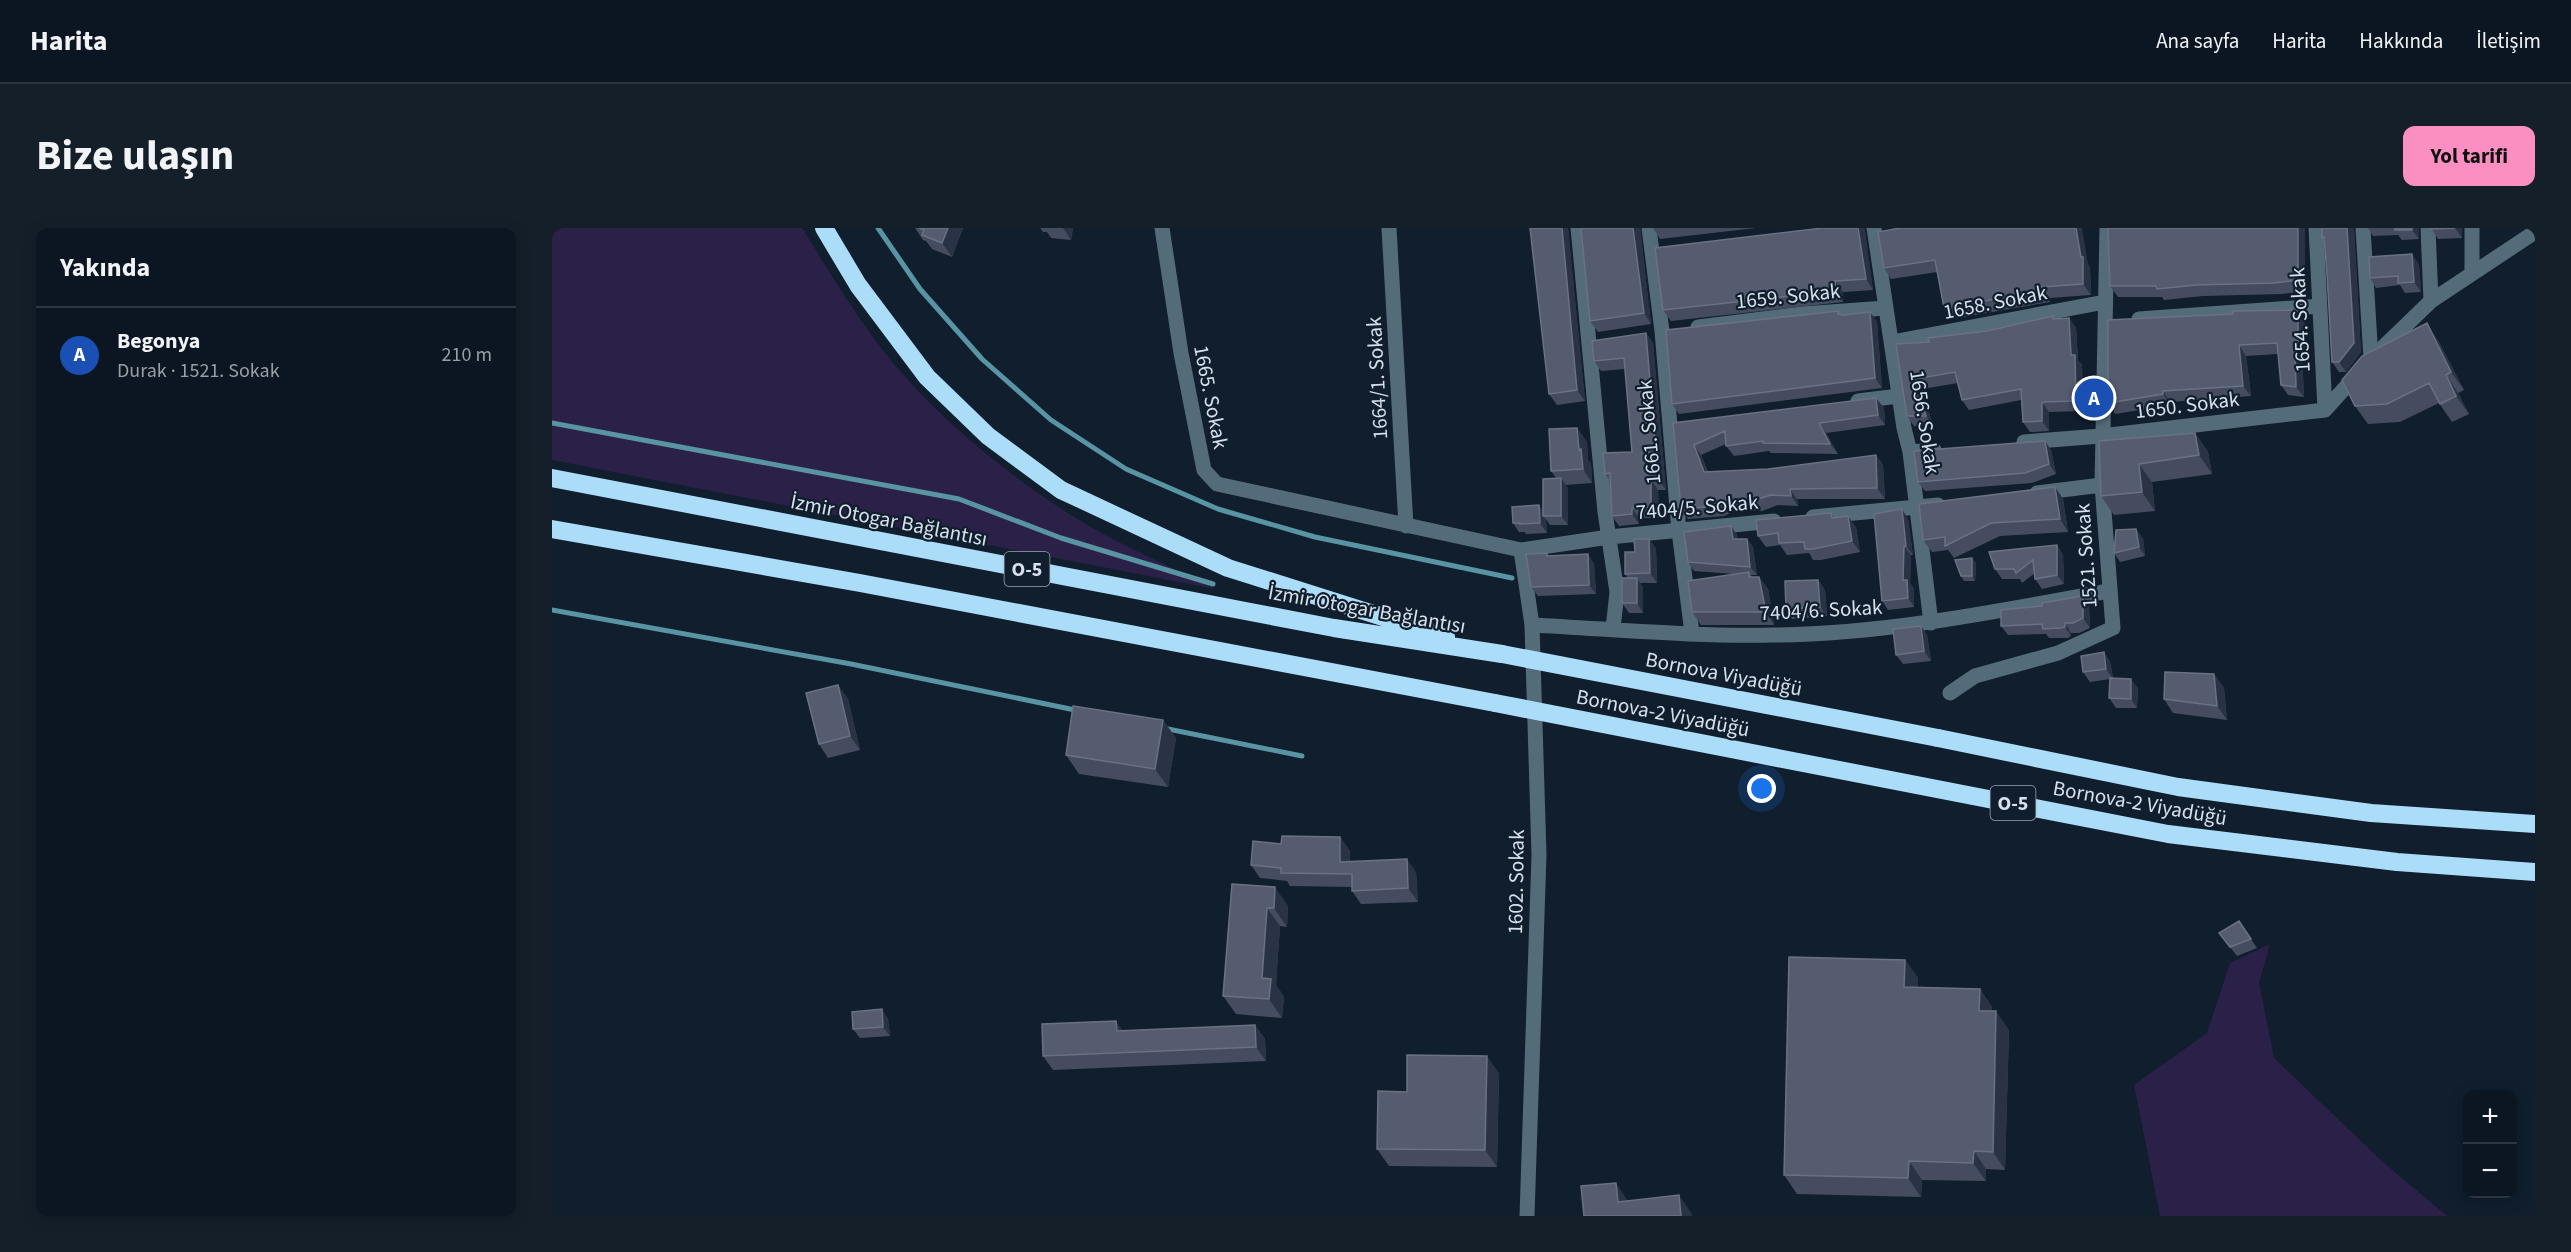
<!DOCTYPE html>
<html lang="tr">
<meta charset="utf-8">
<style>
body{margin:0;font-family:"Source Sans 3",sans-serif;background:#151f2a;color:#f1f3f6}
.controls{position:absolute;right:18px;bottom:18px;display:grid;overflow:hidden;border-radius:12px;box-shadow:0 3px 15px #0003}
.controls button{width:54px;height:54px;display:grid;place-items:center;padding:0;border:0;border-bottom:2px solid #2c3540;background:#0c1622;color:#f1f3f6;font:30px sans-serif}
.you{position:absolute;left:1210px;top:561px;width:21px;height:21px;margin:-15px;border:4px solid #fff;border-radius:50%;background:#1a73e8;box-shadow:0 0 0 9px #1a73e833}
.badge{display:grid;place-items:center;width:39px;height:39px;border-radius:50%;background:#fc8fc1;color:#fff;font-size:20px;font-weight:700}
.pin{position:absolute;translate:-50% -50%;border:3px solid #fff;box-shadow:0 2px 6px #0006}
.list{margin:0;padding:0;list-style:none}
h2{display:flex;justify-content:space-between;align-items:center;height:78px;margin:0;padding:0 24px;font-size:26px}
h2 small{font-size:20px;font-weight:400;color:#9a9fa5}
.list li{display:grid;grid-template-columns:39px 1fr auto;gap:18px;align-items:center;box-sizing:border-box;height:96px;padding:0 24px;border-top:2px solid #2c3540}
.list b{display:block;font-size:22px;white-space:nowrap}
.list p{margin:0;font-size:20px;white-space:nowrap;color:#9a9fa5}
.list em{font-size:20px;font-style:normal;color:#9a9fa5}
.map{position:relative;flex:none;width:1983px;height:988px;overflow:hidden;border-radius:12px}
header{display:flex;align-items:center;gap:36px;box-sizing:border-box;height:84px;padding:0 30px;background:#0c1622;border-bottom:2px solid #2c3540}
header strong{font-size:28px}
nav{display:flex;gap:33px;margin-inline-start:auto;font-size:21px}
.intro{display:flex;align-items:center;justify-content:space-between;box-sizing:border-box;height:144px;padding:0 36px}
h1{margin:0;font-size:42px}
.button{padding:15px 27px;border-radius:12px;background:#fc8fc1;color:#111;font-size:21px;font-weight:700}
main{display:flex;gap:36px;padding:0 36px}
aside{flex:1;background:#0c1622;border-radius:12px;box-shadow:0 3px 15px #0003}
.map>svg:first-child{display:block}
.green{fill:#2b2048}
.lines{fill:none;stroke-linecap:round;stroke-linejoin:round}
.stream{stroke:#5894a2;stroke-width:5}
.minor{stroke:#546c7a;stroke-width:15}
.highway{stroke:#abdcf8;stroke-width:18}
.highway-bridge{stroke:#abdcf8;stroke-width:18}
.wall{fill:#464c60}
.shaded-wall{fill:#2a3346}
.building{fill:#565c70;stroke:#6a7183;stroke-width:1.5}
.labels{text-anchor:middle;stroke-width:4.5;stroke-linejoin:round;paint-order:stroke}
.shield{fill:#101e2e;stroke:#9ba6b3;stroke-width:1.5}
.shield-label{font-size:20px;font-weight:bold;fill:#d7e0ec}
.street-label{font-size:21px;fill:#d7e0ec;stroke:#101e2e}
</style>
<header>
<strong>Harita</strong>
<nav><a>Ana sayfa</a><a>Harita</a><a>Hakkında</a><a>İletişim</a></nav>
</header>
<div class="intro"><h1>Bize ulaşın</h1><a class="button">Yol tarifi</a></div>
<main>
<aside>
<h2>Yakında<small></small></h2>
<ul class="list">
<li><span class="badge" style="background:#1a4fb4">A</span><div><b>Begonya</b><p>Durak · 1521. Sokak</p></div><em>210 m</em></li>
</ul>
</aside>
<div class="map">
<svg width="1983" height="988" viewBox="0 0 1983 988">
<rect width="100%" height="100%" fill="#101e2e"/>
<path class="green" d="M0 0H250C279 46 307 94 342 136 390 193 458 249 522 289 565 316 618 338 663 361L0 232Z
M1718 716 1707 755 1722 830 1832 935 1895 988H1608L1582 857 1655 805 1678 735Z"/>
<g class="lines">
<path class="stream" d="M326 0 368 61 430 131 499 192 574 241 666 281 763 309 960 350
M0 195 407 271 509 310 661 356
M0 382 299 436 528 483
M611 500 750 528"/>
<path class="minor" d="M610 0 629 125 652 242 665 256 969 322 1057 309 1222 293
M837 0 854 298
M1026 0 1053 284 1065 364 1061 401
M1097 0 1110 103 1127 303 1140 405
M1322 0 1352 200 1358 224 1379 395
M1764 0 1773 182
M1811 0 1819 131
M1876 0 1879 73
M1920 45V0
M1587 91 1768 78
M1146 99 1250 86 1334 80
M1340 114 1553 74
M1306 173 1347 168
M1773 182 1819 131 1879 73 1983 4
M1472 214 1549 208 1773 182
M1358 224 1382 222
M1485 265 1550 257
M1261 289 1386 277
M969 322 980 397 987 627 975 988
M980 397C1061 401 1142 409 1222 407 1335 406 1446 383 1557 363
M1398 465 1423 448 1506 425 1561 400 1550 257 1555 0"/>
<path class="highway" d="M272 0 306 57 375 149 436 208 509 262 676 340 894 409
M0 250 782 400 950 426
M0 301 308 355 943 475
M1386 510 1626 559 1819 585 1983 596"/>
<path class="highway-bridge" d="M950 426 1386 510
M943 475 1616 606 1845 634 1983 644"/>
</g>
<path class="wall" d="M363 0H411L400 29 380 21 374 13 371 12Z
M488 0H521L519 12 499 10 495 4H491Z
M978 0H1016L1033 173 1005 177 997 166Z
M1029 0H1088L1099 96 1046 104 1038 93Z
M1101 0H1204L1108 11Z
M1348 0 1536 36 1538 40 1539 67 1497 70 1498 74 1400 91 1392 80 1385 44 1339 51 1332 40Z
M1753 0V63L1730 66 1651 68 1612 72 1610 69H1566L1558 58Z
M1770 0H1802L1809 124 1794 144H1787L1780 134 1775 46 1772 13 1770 10Z
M1816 0H1867V11L1850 12 1846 7 1821 8Z
M1879 0H1910V10L1886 11Z
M1312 1 1321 62 1291 64V74L1119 93 1111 82Z
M1867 36 1869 64 1853 65 1848 57 1824 60 1818 50Z
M1318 84 1325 94 1330 160 1127 186 1120 176 1288 86 1292 87Z
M1501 88 1503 91 1517 90 1524 100 1526 132 1530 137 1531 183 1497 184V203L1478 204 1471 194 1469 172 1417 182 1410 172 1406 155 1370 161 1381 198H1362L1355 188 1344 116 1377 114 1435 103Z
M1556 92 1753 93V125H1750L1752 169 1736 167 1729 157 1726 126 1694 128 1699 168 1618 174V177L1563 186 1556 175Z
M1094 105 1101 115 1114 262H1106L1107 290H1087V296L1067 298 1060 288 1058 253 1053 246 1080 224 1073 141 1049 143 1042 133Z
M1887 114 1912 162 1906 165 1917 186 1900 194 1887 175 1848 194 1816 196 1803 178Z
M1324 170 1332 180 1333 197 1274 205 1286 226 1219 225 1217 223 1182 228 1174 218V216L1149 227 1156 244 1216 241 1324 227 1331 237 1333 271H1245L1246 278 1226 277 1210 283 1181 281V284L1172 288 1136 291 1129 281 1121 195Z
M1025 200 1035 214 1036 232 1039 235 1040 255 1013 257 1016 260V297H998L994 291 995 305 974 306 973 304H967L961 295 987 277 991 283 1004 250 999 243Z
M1643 205 1656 224 1660 246 1600 254 1603 283 1562 287 1549 268 1547 213Z
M1499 222 1504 246 1480 255 1373 263 1366 254Z
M1503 259 1511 271 1516 304 1448 308 1402 330 1396 322 1380 324 1371 312Z
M1279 285 1282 290 1304 299 1308 324 1269 332H1261L1257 325 1235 327 1228 317 1214 319 1206 308Z
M1356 291 1361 327H1359L1358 355 1362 361V379L1336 382 1330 373Z
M1179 298 1185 307V311H1195L1201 319 1205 347H1199L1200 349H1207L1216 361 1222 397H1149L1140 384 1182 346 1142 343 1136 334Z
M1591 310 1593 328 1568 334 1562 325Z
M1505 317 1511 327 1512 356 1490 361 1483 351V345L1470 355 1468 351H1450L1443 341Z
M1104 320 1105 355H1088L1091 359V385H1077L1070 375 1076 350 1073 346 1083 324Z
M1036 326 1042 336 1044 366 986 368 979 359 997 328Z
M1424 335 1423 353H1412L1409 348Z
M1266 352 1273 362 1275 388 1240 391 1234 381Z
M1537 378 1538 400 1527 405H1519V408L1516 410H1497L1494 406 1456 407 1449 398Z
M1369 398 1375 407 1379 433 1351 436 1344 427Z
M1558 433 1561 450 1586 460 1585 480H1564L1557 470 1558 451 1538 454 1531 444Z
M1662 446 1672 460 1675 492 1621 485 1612 471Z
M286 457 296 471 308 522 276 530 267 516Z
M611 492 624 510 616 559 527 546 514 527Z
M788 609 798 623V633L864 644 866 674 809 676 800 663V659L738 658 735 653 708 650 699 637 729 616Z
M680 656 736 678 735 699 728 698 724 757 732 769 730 790 684 786 671 768Z
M1687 693 1705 720 1685 728 1667 705Z
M1353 732 1366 750 1365 759 1428 761 1440 779V783L1457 802 1453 942 1434 941V953L1370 952 1369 969 1245 966 1232 947Z
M330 781 336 791 338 808 308 810 301 801Z
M703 797 713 811 714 833 501 842 491 828 571 803Z
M947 845 945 939 837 938 825 921 855 864Z"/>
<path class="shaded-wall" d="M396 0H411L400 29 390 15Z
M511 0H521L519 12Z
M1010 0H1016L1033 173 1025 162Z
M1081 0H1088L1099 96 1092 85Z
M1306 0H1313L1321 62 1314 51Z
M1524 0H1530L1536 36 1538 40 1539 67 1531 56 1529 29Z
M1746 0H1753V63L1746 52Z
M1795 0H1802L1809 124 1794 144 1787 134Z
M1860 0H1867V11L1860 2Z
M1903 0H1910V10Z
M1860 26 1867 36 1869 64 1862 54Z
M1283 53 1291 64V74L1284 63Z
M1489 59 1497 70 1498 74 1490 63Z
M1746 82 1753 93V125L1746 115Z
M1318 84 1325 94 1330 160 1323 150Z
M1517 90 1524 100 1526 132 1530 137 1531 183 1524 173 1519 127Z
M1875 95 1887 114 1912 162 1899 144Z
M1094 105 1101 115 1114 262 1106 251Z
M1743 115 1750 125 1752 169 1744 159Z
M1687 117 1694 128 1699 168 1691 158Z
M1894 147 1906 165 1917 186 1904 168Z
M1363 151 1370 161 1381 198 1374 188Z
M1611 163 1618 174V177L1611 166Z
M1324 170 1332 180 1333 197 1326 187Z
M1490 174 1497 184V203L1490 193Z
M1267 195 1274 205 1286 226 1278 216Z
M1025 200 1035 214 1036 232 1039 235 1040 255 1031 241 1027 222Z
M1643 205 1656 224 1660 246 1647 227Z
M1493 213 1499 222 1504 246 1497 236Z
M1142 217 1149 227 1159 255 1152 244Z
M1324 227 1331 237 1333 271 1325 260Z
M1587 236 1600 254 1603 283 1590 264Z
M1009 250 1016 260V297L1009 288Z
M1099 251 1106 262 1107 290 1099 279Z
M1503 259 1511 271 1516 304 1508 291Z
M1238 261 1245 271 1246 278 1239 268Z
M1174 271 1181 281V284L1174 274Z
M987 277 994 287 991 288 994 291 995 305 988 295Z
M1080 280 1087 290V296L1080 286Z
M1350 281 1356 291 1361 327 1354 318Z
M1296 288 1304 299 1308 324 1300 313Z
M1179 298 1185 307 1187 319 1181 311Z
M1584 301 1591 310 1593 328 1587 319Z
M1097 311 1104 320 1105 355 1098 345Z
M1195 311 1201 319 1205 347 1198 339Z
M1505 317 1511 327 1512 356 1505 347Z
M1352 318 1359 327 1358 355 1362 361V379L1356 370 1351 352Z
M1036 326 1042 336 1044 366 1037 357Z
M1420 330 1424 335 1423 353 1420 348Z
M1207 349 1216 361 1222 397 1214 384Z
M1085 350 1091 359V385L1085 375Z
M1266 352 1273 362 1275 388 1268 379Z
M1531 368 1537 378 1538 400 1531 390Z
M1513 395 1519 405V408L1513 399Z
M1369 398 1375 407 1379 433 1372 423Z
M1552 424 1558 433 1561 451 1554 441Z
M1662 446 1672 460 1675 492 1665 478Z
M1579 451 1586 460 1585 480 1579 471Z
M286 457 296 471 308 522 298 508Z
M611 492 624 510 616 559 603 541Z
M788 609 798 623 797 647 788 634Z
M855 631 864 644 866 674 856 660Z
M723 659 736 678 735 699 722 680Z
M715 680 728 698 724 757 732 769 730 790 717 771 710 750Z
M1353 732 1366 750 1365 777 1352 759Z
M1428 761 1440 779V801L1427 783Z
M330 781 336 791 338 808 331 799Z
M1444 783 1457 802 1453 942 1441 924Z
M564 793 574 807 565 803Z
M703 797 713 811 714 833 704 819Z
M935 828 947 845 945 939 933 922Z
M1422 923 1434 941V953L1421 935Z
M1357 933 1370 952 1369 969 1356 950Z
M1064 955 1076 973 1066 974Z
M1127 967 1140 986V988H1129Z"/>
<path class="building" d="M367 0H396L390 15 370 7 372 2Z
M978 0H1010L1025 162 997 166Z
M1029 0H1081L1092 85 1038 93Z
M1271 0H1306L1314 51 1283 53 1284 63 1111 82 1103 20Z
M1348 0H1524L1529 29H1531V56L1489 59 1490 63 1392 80 1383 32 1332 40 1326 4Z
M1556 0H1746V52L1722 55 1644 57 1605 61 1604 58H1558Z
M1770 0H1795L1802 115 1787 134H1780L1775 46 1772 9 1770 10Z
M1843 0H1860V2H1843Z
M1879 0H1903L1879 1Z
M1860 26 1862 54 1846 55V48L1818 50 1817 29Z
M1746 82V115H1743L1744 159 1729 157 1725 115 1687 117 1691 158 1611 163V166L1556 175V92L1681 86V83Z
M1286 83V86L1292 87 1318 84 1323 150 1120 176 1114 102Z
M1501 88V91L1517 90 1519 127H1523L1524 173 1490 174V193L1471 194 1469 161 1410 172 1403 144 1363 151 1374 188H1355L1344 116 1377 114 1376 110 1435 103Z
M1875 95 1899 144 1894 147 1904 168 1888 176 1877 155 1835 176 1803 178 1790 152 1810 128Z
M1094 105 1106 251H1099V279L1080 280V286L1060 288 1058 245 1053 246 1051 225 1080 224 1072 130 1042 133 1040 113Z
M1324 170 1326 187 1267 195 1278 216 1211 215V213L1174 218 1173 203 1142 217 1152 244 1216 241 1324 227 1325 260 1238 261 1239 268 1219 267 1203 272 1174 271V274L1165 278 1129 281 1121 195Z
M1025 200 1027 222 1029 221 1031 241 999 243 997 201Z
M1643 205 1647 227 1587 236 1590 264 1549 268 1547 213Z
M1493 213 1497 236 1473 245 1366 254 1362 223Z
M1009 250V288H991V251Z
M1503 259 1508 291 1439 295 1393 318V309L1371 312 1367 276Z
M987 277 988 295 968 296V295H961L960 279Z
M1350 281 1354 318H1352L1351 352H1355L1356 370 1330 373 1322 286Z
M1279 285 1280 290 1296 288 1300 313 1261 321H1253L1252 314 1227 315 1226 305 1206 308 1204 292Z
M1179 298 1181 311H1195L1198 339 1136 334 1132 304Z
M1584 301 1587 319 1562 325 1564 302Z
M1082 311H1097L1098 345 1073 346V324H1083Z
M1505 317V347L1483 351 1481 332 1464 345 1462 341H1443L1437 324Z
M995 325V328L1036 326 1037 357 979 359 974 326Z
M1420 330V348H1409L1403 332Z
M1197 344V349H1207L1214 384H1140L1136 353Z
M1070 350H1085V375H1070Z
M1266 352 1268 379 1234 381 1233 353Z
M1531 368V390L1521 395H1513V399L1509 400 1491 401 1490 396 1449 398V382L1490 378V375Z
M1369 398 1372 423 1344 427 1341 401Z
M1552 424 1554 441 1531 444 1529 428Z
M1613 444 1662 446 1665 478 1612 471Z
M1558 450 1579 451V471L1557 470Z
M286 457 298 508 267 516 254 465Z
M521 478 611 492 603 541 514 527Z
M730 608 788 609V634L855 631 856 660 800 663V646L729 645V640L699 637 701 613 729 616Z
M680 656 723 659 722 680H715L710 750 719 751 717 771 671 768Z
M1687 693 1699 711 1678 719 1667 705Z
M1237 729 1353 732 1352 759 1428 761 1427 783H1444L1441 924 1422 923 1421 935 1357 933 1356 950 1232 947Z
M330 781 331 799 301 801 300 784Z
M564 793 565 803 703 797 704 819 491 828 490 796Z
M855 827 935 828 933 922 825 921 826 863 855 864Z
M1064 955 1066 974 1127 967 1129 988H1032L1029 958Z"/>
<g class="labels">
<g class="shield">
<rect x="452.5" y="324" width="45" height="34" rx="4.5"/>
<rect x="1438.5" y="558" width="45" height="34" rx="4.5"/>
</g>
<g class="shield-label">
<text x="475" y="348">O-5</text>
<text x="1461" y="582">O-5</text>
</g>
<g class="street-label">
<text transform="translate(1236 68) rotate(-6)" y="7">1659. Sokak</text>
<text transform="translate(1443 74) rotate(-11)" y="7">1658. Sokak</text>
<text transform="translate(1748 92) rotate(-93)" y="7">1654. Sokak</text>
<text transform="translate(825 150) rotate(-93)" y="7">1664/1. Sokak</text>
<text transform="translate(659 169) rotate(79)" y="7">1665. Sokak</text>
<text transform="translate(1635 177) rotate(-7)" y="7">1650. Sokak</text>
<text transform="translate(1373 194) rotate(81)" y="7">1656. Sokak</text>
<text transform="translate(1097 204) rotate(-95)" y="7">1661. Sokak</text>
<text transform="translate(1145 279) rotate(-5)" y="7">7404/5. Sokak</text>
<text transform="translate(337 292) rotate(11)" y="7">İzmir Otogar Bağlantısı</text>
<text transform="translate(1534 328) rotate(-94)" y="7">1521. Sokak</text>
<text transform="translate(815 381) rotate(10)" y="7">İzmir Otogar Bağlantısı</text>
<text transform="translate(1269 382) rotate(-3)" y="7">7404/6. Sokak</text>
<text transform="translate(1172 446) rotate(11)" y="7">Bornova Viyadüğü</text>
<text transform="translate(1111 485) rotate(11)" y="7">Bornova-2 Viyadüğü</text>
<text transform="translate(1588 575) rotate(10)" y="7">Bornova-2 Viyadüğü</text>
<text transform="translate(964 654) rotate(-89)" y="7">1602. Sokak</text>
</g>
</g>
</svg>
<div class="controls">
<button>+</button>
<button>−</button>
</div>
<div class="you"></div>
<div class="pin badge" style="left:1542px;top:170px;background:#1a4fb4">A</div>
</div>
</main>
